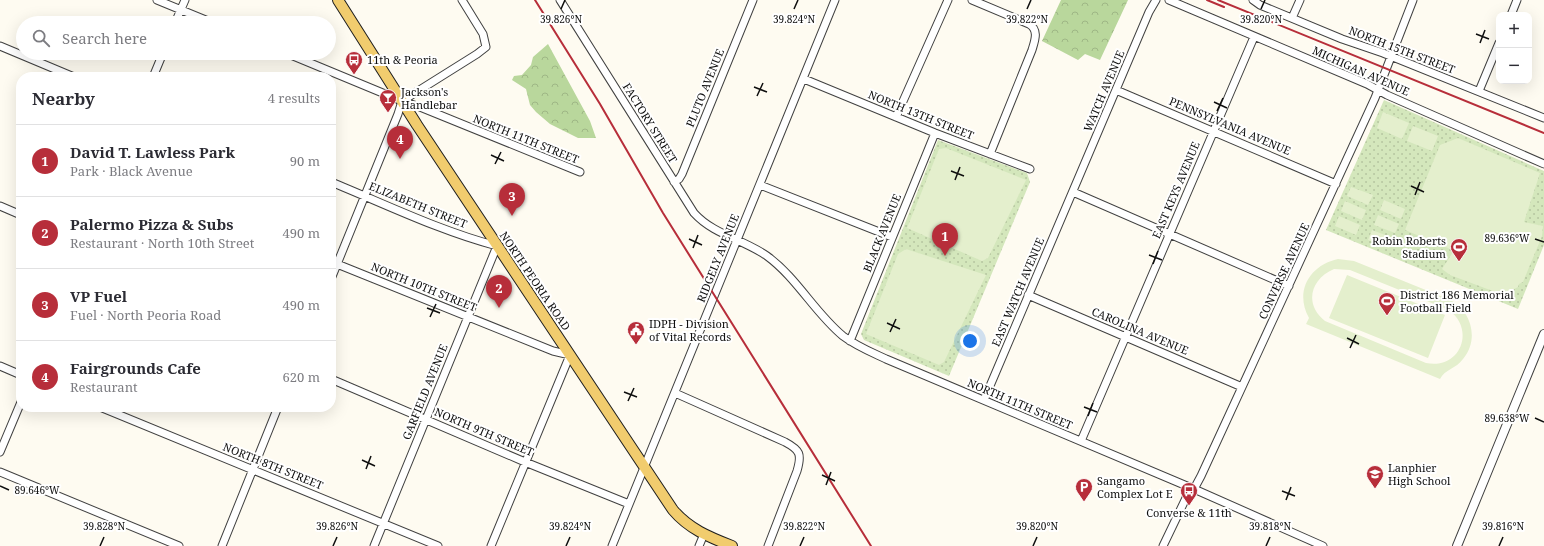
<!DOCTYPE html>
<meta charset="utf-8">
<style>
body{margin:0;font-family:"Noto Serif",serif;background:#f2f2f3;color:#2b2b33}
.controls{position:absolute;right:12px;top:12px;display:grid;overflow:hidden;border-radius:8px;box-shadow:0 4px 16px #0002}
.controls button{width:36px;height:36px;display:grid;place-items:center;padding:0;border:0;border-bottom:1px solid #e1e1e2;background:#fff;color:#2b2b33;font:20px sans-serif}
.you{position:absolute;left:970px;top:341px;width:14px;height:14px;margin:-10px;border:3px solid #fff;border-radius:50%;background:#1a73e8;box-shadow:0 0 0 6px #1a73e833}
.badge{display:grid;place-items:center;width:26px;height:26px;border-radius:50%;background:#b72e3a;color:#fff;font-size:13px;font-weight:700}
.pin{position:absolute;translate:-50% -33px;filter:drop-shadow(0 1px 2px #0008)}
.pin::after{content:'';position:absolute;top:21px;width:14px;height:12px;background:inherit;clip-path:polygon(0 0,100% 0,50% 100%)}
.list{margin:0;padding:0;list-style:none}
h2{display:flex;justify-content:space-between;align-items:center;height:52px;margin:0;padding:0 16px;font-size:17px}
h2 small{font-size:13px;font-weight:400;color:#7c7c81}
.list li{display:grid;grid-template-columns:26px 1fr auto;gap:12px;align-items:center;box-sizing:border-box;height:72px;padding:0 16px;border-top:1px solid #e1e1e2}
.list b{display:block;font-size:15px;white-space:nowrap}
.list p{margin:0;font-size:13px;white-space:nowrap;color:#7c7c81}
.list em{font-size:13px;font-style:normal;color:#7c7c81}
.icon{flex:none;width:22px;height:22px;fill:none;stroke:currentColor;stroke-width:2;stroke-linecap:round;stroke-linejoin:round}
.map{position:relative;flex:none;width:1544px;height:546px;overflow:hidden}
.search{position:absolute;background:#fff;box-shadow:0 4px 16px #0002;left:16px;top:16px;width:320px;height:44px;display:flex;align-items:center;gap:10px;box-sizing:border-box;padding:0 14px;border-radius:22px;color:#7c7c81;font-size:15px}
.panel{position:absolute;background:#fff;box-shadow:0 4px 16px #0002;left:16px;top:72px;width:320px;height:340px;border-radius:16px}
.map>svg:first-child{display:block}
.grass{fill:url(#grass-dots)}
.forest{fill:url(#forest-crowns)}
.pitch{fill:#e4efcd;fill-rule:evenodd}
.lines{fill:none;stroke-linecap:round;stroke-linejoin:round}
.minor-casing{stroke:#414141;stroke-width:9}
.tertiary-casing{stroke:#414141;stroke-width:10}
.primary-casing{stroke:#1f1f1f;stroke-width:12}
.minor{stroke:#fff;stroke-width:7}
.tertiary{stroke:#fff;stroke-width:8}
.primary{stroke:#f1cc6e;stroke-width:10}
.rail{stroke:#b72e3a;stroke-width:2}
.ticks{fill:none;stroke:#0e0e0e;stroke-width:1.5}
.labels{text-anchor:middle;stroke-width:4;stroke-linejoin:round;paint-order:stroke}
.street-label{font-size:11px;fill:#0e0e0e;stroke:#fff}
.poi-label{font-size:11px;fill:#0e0e0e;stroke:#fff;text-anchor:start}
.ticks-label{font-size:10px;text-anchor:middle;fill:#0e0e0e;stroke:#fff;stroke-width:4;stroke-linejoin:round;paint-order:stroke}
</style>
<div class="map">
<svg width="1544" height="546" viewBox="0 0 1544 546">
<defs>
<pattern id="grass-dots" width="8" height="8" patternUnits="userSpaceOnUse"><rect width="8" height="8" fill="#d4e7bc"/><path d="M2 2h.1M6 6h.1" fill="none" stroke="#b5c5a0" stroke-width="1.8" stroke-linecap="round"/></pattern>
<pattern id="forest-crowns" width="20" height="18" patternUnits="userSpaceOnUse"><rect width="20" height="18" fill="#b9d79c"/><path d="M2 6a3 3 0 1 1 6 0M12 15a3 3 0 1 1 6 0" fill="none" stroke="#9eb785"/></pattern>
</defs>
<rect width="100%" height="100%" fill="#fefbf1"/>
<path class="grass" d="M1384 100 1544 171V245L1518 309 1326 230Z
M938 140 1027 173 1030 182 949 376 864 340 861 334Z"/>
<path class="forest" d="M1061 0H1128L1100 60 1085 54 1078 60 1042 41Z
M548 44 590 121 596 138H578L550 124 536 112 530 105 526 89 512 80 514 76 522 75 531 65 533 57Z"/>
<path class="pitch" d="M1383 112 1409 123 1402 139 1377 128Z
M1413 126 1438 136 1432 151 1407 141Z
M1458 138 1540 173 1524 222 1543 226 1542 236 1523 282 1519 284 1518 287 1505 294 1504 291 1498 293 1450 275 1442 269 1453 252 1448 248 1405 230 1440 145Z
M946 148 1026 180 988 258 982 261 907 228 939 149Z
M1351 187 1373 195 1368 205 1347 196Z
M1384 200 1405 209 1401 219 1380 210Z
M1345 201 1366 210 1362 220 1341 211Z
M1378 215 1399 224 1395 233 1374 225Z
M1339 216 1360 225 1356 235 1335 226Z
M1372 230 1393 238 1389 248 1368 240Z
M906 249 986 275 944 362 939 365 866 334 898 254Z
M1338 259 1354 261 1448 299C1471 309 1480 339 1463 359 1456 369 1445 369 1440 379L1306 324 1309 318C1294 291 1310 265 1338 259ZM1334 269 1350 270 1449 310C1476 330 1460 370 1426 363L1325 321C1304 305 1310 279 1334 269Z
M1347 275 1445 315 1428 358 1329 318Z"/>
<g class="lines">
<defs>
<path id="minor" d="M157 0 213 23
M560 0 694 213C714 235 743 239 767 256 797 278 815 313 843 336 856 346 871 352 886 359L1194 489 1323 546
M972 0 1029 24C1039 30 1035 40 1032 50L990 154
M1169 0 1367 84 1387 95 1544 164
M1253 0 1260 5 1342 39 1383 53 1544 118
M1511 15 1517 0
M1292 18 1300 0
M175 23 185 0
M0 46 74 77
M286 53 402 101 420 107 580 172
M153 77 163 53
M804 79 935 133 1030 169
M1116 90 1336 184
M1479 91 1499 43
M896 117 948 0
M331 182C385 204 440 231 497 246L374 546
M674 182 679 179 682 174 753 0
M760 185 892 237
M1073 192 1289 286
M0 206 21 215
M337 264 553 351 570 355 491 546
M331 279 398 114 402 101 477 54 486 47 483 34 462 0
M1028 295 1242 387
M850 341 935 133
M0 366 21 375
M331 379 525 462 629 504
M675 393 785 442C800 450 802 454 797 471L768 546
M984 400 1149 12 1156 0
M100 407 438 546
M1081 441 1254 37
M0 452 21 402
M0 472 179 546
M222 546 278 407
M612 546 835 0
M699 546 704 534
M1163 546 1186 498 1194 489 1201 476 1375 98 1413 0"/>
<path id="tertiary" d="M1457 546 1544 334"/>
<path id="primary" d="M338 0 417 125 673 510C689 529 709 537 732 546"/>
</defs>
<use href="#minor" class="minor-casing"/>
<use href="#tertiary" class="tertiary-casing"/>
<use href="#primary" class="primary-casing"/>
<use href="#minor" class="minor"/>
<use href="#tertiary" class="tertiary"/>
<use href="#primary" class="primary"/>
<path class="rail" d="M535 0 600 104 663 213 871 546
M1207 0 1224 7
M1218 0 1544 133"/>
</g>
<path class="ticks" d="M561 9 565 0M794 9 798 0M1027 9 1031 0M1261 9 1265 0M1476 34 1489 39M1480 43 1485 30M754 87 767 92M757 96 763 83M1214 102 1227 108M1217 111 1223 98M491 155 504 161M495 164 501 152M951 171 964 176M955 180 960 167M1411 186 1424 192M1415 195 1420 182M689 239 702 245M1535 239 1544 242M693 248 698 235M1149 255 1162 260M1153 264 1158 251M427 308 440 313M430 317 436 304M887 323 900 329M890 332 896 319M1347 338 1359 344M1350 348 1356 335M624 392 637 397M628 401 634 388M1084 407 1097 412M1088 416 1093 403M1535 418 1544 422M362 460 375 466M366 469 371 456M822 475 835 481M826 485 831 472M0 486 9 490M1282 491 1295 496M1286 500 1291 487M100 546 104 537M333 546 337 537M566 546 570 537M800 546 804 537M1033 546 1037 537M1266 546 1270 537M1499 546 1503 537"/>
<defs>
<symbol id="bus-pin" viewBox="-11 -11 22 30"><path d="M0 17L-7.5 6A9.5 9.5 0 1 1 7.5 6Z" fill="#b72e3a" stroke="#fff"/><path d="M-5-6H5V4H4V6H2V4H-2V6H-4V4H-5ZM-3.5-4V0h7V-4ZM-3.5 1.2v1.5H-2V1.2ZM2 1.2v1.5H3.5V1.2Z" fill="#fff"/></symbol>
<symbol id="bar-pin" viewBox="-11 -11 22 30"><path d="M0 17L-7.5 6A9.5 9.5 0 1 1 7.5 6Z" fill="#b72e3a" stroke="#fff"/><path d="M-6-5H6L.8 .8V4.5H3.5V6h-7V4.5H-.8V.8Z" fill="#fff"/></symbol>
<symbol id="stadium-pin" viewBox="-11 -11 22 30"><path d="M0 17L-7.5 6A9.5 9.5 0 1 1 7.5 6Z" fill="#b72e3a" stroke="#fff"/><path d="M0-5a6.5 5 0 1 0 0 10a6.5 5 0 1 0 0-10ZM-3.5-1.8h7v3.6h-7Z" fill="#fff"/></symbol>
<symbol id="civic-pin" viewBox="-11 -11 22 30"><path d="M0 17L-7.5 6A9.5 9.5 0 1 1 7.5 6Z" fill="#b72e3a" stroke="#fff"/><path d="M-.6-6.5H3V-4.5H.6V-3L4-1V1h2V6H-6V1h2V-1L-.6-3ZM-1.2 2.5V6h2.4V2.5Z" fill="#fff"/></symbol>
<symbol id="school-pin" viewBox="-11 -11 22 30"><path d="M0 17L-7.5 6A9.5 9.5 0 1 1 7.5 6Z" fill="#b72e3a" stroke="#fff"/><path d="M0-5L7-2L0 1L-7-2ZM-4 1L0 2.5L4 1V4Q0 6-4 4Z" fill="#fff"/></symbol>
<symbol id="parking-pin" viewBox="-11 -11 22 30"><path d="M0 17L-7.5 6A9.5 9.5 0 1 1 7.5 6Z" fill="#b72e3a" stroke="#fff"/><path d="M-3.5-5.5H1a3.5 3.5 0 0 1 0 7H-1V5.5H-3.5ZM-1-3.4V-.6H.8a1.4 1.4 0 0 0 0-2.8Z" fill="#fff"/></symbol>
</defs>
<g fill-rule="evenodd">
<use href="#bus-pin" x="344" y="50" width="20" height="27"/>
<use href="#bar-pin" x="378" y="88" width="20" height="27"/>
<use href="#stadium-pin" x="1449" y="237" width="20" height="27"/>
<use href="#stadium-pin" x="1377" y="291" width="20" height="27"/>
<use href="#civic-pin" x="626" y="320" width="20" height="27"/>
<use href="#school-pin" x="1365" y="464" width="20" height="27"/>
<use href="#parking-pin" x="1074" y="477" width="20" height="27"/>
<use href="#bus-pin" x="1179" y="481" width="20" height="27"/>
</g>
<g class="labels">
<g class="street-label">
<text transform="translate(1402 50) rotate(21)" y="4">NORTH 15TH STREET</text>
<text transform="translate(1361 71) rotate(24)" y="4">MICHIGAN AVENUE</text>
<text transform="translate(705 88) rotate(-68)" y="4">PLUTO AVENUE</text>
<text transform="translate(1104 91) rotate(-67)" y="4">WATCH AVENUE</text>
<text transform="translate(921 115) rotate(22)" y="4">NORTH 13TH STREET</text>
<text transform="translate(650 123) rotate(58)" y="4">FACTORY STREET</text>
<text transform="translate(1230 126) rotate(23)" y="4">PENNSYLVANIA AVENUE</text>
<text transform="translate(526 139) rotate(22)" y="4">NORTH 11TH STREET</text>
<text transform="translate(1176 190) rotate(-67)" y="4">EAST KEYS AVENUE</text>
<text transform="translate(418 205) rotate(22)" y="4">ELIZABETH STREET</text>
<text transform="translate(882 233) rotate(-68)" y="4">BLACK AVENUE</text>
<text transform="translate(718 258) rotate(-68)" y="4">RIDGELY AVENUE</text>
<text transform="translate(1284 271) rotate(-65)" y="4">CONVERSE AVENUE</text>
<text transform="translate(535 281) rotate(56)" y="4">NORTH PEORIA ROAD</text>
<text transform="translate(424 287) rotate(22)" y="4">NORTH 10TH STREET</text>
<text transform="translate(1018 292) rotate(-67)" y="4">EAST WATCH AVENUE</text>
<text transform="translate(1140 331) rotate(23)" y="4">CAROLINA AVENUE</text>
<text transform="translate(425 392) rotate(-68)" y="4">GARFIELD AVENUE</text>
<text transform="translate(1020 404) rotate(23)" y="4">NORTH 11TH STREET</text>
<text transform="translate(484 432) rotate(23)" y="4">NORTH 9TH STREET</text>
<text transform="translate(273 466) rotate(22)" y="4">NORTH 8TH STREET</text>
</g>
<g class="poi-label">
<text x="367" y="64">11th &amp; Peoria</text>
<text x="401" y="96">Jackson's<tspan x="401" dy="13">Handlebar</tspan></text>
<text x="1446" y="245" text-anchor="end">Robin Roberts<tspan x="1446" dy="13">Stadium</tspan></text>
<text x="1400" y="299">District 186 Memorial<tspan x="1400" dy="13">Football Field</tspan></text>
<text x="649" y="328">IDPH - Division<tspan x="649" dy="13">of Vital Records</tspan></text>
<text x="1388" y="472">Lanphier<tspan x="1388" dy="13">High School</tspan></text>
<text x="1097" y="485">Sangamo<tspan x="1097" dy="13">Complex Lot E</tspan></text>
<text x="1189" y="517" text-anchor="middle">Converse &amp; 11th</text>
</g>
</g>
<g class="ticks-label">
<text x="561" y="23">39.826°N</text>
<text x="794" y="23">39.824°N</text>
<text x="1027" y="23">39.822°N</text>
<text x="1261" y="23">39.820°N</text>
<text x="1507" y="242">89.636°W</text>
<text x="1507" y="422">89.638°W</text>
<text x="37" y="494">89.646°W</text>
<text x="104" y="530">39.828°N</text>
<text x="337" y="530">39.826°N</text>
<text x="570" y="530">39.824°N</text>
<text x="804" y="530">39.822°N</text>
<text x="1037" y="530">39.820°N</text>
<text x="1270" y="530">39.818°N</text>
<text x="1503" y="530">39.816°N</text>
</g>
</svg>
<div class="controls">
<button>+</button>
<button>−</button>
</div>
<div class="you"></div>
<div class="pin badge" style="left:945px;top:256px">1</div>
<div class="pin badge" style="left:499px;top:308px">2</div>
<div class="pin badge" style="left:512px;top:216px">3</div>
<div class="pin badge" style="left:400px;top:159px">4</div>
<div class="search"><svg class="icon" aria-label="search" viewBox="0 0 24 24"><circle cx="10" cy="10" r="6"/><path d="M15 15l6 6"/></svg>Search here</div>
<section class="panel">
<h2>Nearby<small>4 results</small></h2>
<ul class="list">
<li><span class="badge">1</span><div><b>David T. Lawless Park</b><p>Park · Black Avenue</p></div><em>90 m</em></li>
<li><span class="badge">2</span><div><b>Palermo Pizza &amp; Subs</b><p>Restaurant · North 10th Street</p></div><em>490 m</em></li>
<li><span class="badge">3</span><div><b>VP Fuel</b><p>Fuel · North Peoria Road</p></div><em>490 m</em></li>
<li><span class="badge">4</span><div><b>Fairgrounds Cafe</b><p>Restaurant</p></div><em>620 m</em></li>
</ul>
</section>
</div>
